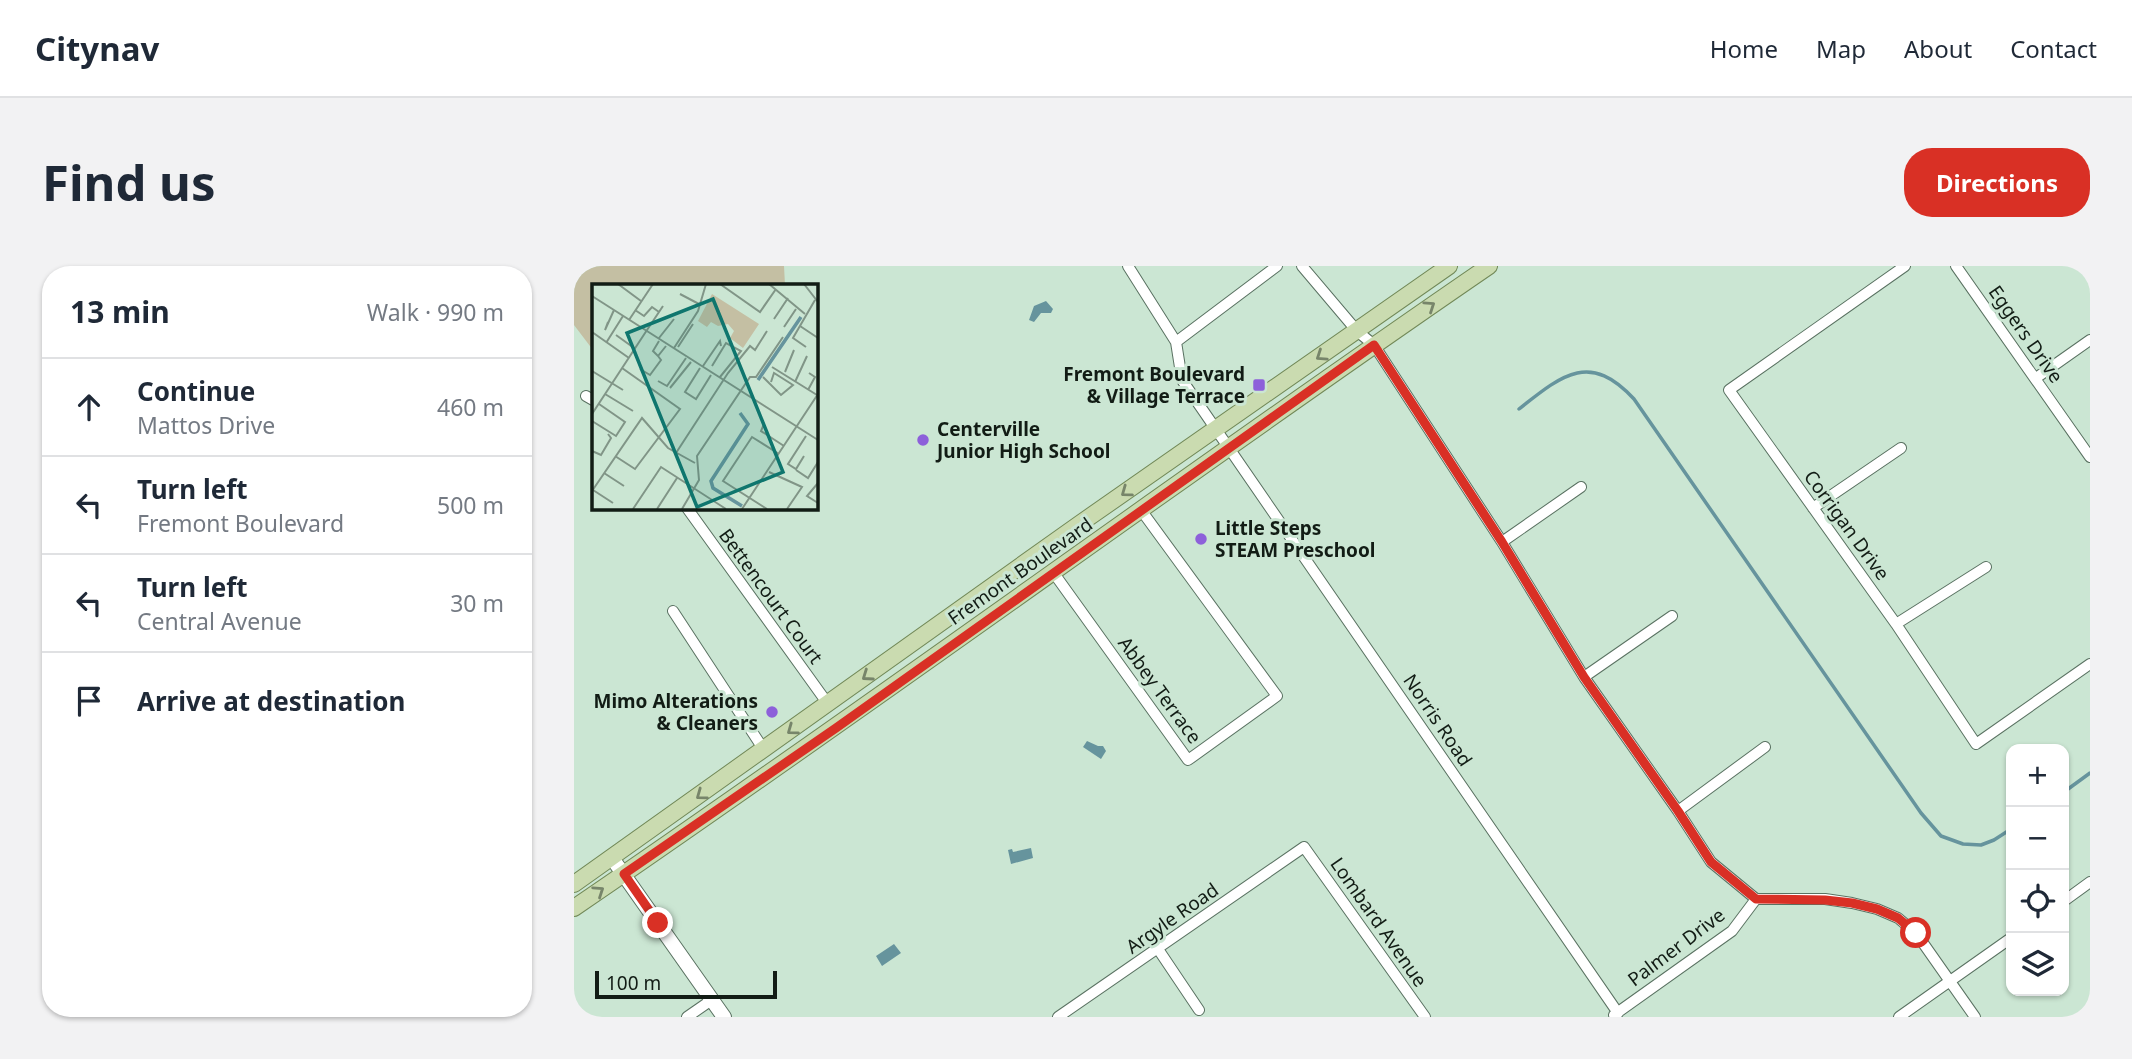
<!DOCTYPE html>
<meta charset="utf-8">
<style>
body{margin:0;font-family:"Noto Sans",sans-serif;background:#f2f2f3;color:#1f2937}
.controls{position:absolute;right:21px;bottom:21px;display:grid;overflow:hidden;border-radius:14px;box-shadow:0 2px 5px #0004}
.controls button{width:63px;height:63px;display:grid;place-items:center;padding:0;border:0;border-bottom:2px solid #e0e1e3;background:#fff;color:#1f2937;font:35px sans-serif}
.scale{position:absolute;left:21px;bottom:18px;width:182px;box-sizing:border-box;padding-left:7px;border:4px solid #121c15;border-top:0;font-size:19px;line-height:24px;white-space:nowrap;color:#121c15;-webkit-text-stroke:5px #cbe6d3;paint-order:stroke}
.stop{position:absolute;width:21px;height:21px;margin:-16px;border:5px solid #d93025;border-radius:50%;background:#fff}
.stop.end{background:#d93025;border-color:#fff;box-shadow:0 2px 7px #0008}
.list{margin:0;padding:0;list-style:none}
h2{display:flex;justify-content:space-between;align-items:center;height:91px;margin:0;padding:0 28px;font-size:30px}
h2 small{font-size:23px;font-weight:400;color:#747a83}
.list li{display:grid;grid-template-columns:46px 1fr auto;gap:21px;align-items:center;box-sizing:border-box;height:98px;padding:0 28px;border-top:2px solid #e0e1e3}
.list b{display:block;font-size:26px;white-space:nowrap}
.list p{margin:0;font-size:23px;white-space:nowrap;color:#747a83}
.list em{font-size:23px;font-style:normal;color:#747a83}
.icon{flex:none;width:38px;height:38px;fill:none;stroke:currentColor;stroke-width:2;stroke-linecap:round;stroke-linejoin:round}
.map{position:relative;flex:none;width:1516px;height:751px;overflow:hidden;border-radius:28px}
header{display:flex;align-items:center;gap:42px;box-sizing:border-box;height:98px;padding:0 35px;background:#fff;border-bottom:2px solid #e0e1e3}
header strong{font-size:33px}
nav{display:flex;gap:38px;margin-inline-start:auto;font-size:24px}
.intro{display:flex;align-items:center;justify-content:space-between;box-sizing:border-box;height:168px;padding:0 42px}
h1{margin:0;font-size:49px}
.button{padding:18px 32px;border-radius:28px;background:#d93025;color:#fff;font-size:24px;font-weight:700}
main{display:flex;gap:42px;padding:0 42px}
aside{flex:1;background:#fff;border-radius:28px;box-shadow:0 2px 5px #0004}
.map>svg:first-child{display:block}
.green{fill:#c4bfa3}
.water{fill:#66949d}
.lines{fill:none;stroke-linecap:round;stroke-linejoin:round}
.stream{stroke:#66949d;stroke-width:3.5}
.minor-casing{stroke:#5a7262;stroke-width:12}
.secondary-casing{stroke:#5a7262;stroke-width:16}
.primary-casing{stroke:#728958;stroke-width:18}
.minor{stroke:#fff;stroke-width:10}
.secondary{stroke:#fff;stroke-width:14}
.primary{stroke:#cadbb0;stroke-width:16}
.oneway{stroke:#77856a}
.route{stroke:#d93025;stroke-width:9}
.poi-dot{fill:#8d60da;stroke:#cbe6d3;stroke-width:2.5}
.labels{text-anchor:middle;stroke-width:6;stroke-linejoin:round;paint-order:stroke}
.street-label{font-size:19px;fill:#121c15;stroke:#cbe6d3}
.poi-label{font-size:19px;font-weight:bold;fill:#121c15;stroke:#cbe6d3;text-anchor:end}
.inset-river{fill:none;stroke:#66949d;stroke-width:3.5}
.inset-road{fill:none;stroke:#819587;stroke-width:2}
.view{fill:#0f766e;fill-opacity:0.15;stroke:#0f766e;stroke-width:3.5}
.inset-edge{fill:none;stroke:#121c15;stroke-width:3.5}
</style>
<header>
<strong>Citynav</strong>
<nav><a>Home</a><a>Map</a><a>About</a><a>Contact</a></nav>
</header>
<div class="intro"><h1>Find us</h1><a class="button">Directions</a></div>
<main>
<aside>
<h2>13 min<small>Walk · 990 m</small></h2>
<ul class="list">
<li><svg class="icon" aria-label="ahead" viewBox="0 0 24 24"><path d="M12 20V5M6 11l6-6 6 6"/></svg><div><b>Continue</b><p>Mattos Drive</p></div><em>460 m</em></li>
<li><svg class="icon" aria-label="left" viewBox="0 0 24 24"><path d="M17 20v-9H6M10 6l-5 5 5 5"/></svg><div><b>Turn left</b><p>Fremont Boulevard</p></div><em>500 m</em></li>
<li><svg class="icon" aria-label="left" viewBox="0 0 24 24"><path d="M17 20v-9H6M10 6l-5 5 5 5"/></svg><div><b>Turn left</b><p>Central Avenue</p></div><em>30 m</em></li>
<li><svg class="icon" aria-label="arrive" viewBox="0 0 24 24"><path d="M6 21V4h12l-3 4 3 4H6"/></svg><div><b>Arrive at destination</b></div></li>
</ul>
</aside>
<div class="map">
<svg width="1516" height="751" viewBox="0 0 1516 751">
<rect width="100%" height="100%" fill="#cbe6d3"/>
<path class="green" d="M0 0H210L211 19H19V84L0 59Z"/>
<path class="water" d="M472 35 479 43 477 47H467L460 56 455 54 460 40Z
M513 475 524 480H529L532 485 527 493 509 481Z
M457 582 459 592 437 598 434 584 438 583 439 586Z
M320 678 327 687 308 700 302 690Z"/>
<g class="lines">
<path class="stream" d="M945 143C988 109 1016 85 1060 133L1347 547 1367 570 1389 578 1407 579 1420 574 1437 563
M1490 526 1516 507"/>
<defs>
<path id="minor" d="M554 0 602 76 608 114 1044 747
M728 0 783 65 800 79 928 276 1010 411 1104 545 1137 596 1182 633H1251L1278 637 1303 643 1324 652 1342 667 1401 751
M1331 0 1155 124 1322 358 1402 478 1516 398
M1382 0 1516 191
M602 76 703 0
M1462 112 1516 74
M12 130 19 134
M113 242 254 438
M1239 242 1327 182
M928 276 1007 221
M479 306 614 494 703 430 567 244
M99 345 190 484
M1322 358 1412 301
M1010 411 1098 350
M1104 545 1191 481
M1490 635 1516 616
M584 683 625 744
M1040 749 1158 665 1182 633
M113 751 139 733
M484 751 730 581 851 751
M1325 751 1437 672"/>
<path id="secondary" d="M38 592 150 751"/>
<path id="primary" d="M0 618 504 259 875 0
M0 642C308 432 607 211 915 0"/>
</defs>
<use href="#minor" class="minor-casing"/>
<use href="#secondary" class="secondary-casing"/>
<use href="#primary" class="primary-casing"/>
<use href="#minor" class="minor"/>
<use href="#secondary" class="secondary"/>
<use href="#primary" class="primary"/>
</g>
<defs><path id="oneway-chevron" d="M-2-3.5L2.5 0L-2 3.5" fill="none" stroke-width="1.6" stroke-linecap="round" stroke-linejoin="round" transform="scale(1.75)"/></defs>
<g class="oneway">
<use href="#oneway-chevron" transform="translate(856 40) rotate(-34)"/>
<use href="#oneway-chevron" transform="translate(747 90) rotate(146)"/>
<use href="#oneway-chevron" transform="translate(552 226) rotate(144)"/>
<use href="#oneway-chevron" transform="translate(293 410) rotate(145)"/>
<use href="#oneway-chevron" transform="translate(218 464) rotate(144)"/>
<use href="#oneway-chevron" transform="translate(127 529) rotate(144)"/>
<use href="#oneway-chevron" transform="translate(25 625) rotate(-34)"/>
</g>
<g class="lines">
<path class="route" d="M84 657 50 608 262 462 800 79 928 276 1010 411 1104 545 1137 596 1182 633 1251 634 1278 637 1303 643 1324 652 1342 667"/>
</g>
<g class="poi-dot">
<rect x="678" y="112" width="14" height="14" rx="3.5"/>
<circle cx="349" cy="174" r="7"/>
<circle cx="627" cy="273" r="7"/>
<circle cx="198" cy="446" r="7"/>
</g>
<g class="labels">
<g class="street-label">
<text transform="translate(1452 68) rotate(55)" y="7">Eggers Drive</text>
<text transform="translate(1273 259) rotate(54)" y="7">Corrigan Drive</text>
<text transform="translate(446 305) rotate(-35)" y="7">Fremont Boulevard</text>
<text transform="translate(197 330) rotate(54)" y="7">Bettencourt Court</text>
<text transform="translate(586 424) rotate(54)" y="7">Abbey Terrace</text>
<text transform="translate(864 454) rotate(56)" y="7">Norris Road</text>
<text transform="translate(598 652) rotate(-35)" y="7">Argyle Road</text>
<text transform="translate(805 656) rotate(55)" y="7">Lombard Avenue</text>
<text transform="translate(1102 681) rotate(-37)" y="7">Palmer Drive</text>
</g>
<g class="poi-label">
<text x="671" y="115">Fremont Boulevard<tspan x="671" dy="22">&amp; Village Terrace</tspan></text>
<text x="363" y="170" text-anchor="start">Centerville<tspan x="363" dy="22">Junior High School</tspan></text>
<text x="641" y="269" text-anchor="start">Little Steps<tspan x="641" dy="22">STEAM Preschool</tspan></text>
<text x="184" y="442">Mimo Alterations<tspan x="184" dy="22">&amp; Cleaners</tspan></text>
</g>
</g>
<g transform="translate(18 18)">
<rect width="226" height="226" fill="#cbe6d3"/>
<path d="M120 10 167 40 151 64 138 54 142 47 136 40 126 42 119 38 115 43 106 37Z" fill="#c4bfa3"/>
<path class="inset-river" d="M166 96 209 33M148 129 156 140 119 197 121 204 150 222"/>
<path class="inset-road" d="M26 0 49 17M128 0 168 28 184 5M177 0 213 30M212 0 226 18M88 10 107 20M0 12 226 156M43 26 52 32 60 23 67 28M182 35 196 14M37 36 61 0M16 38 13 46 22 26M208 42 226 54M192 43 204 25M55 46 71 22M0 48 37 74M24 51 42 64M67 54 82 35M67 57 61 67 66 72 74 62M14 59 31 32M86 63 101 40M214 63 201 54 223 16M82 64 106 27 114 0M111 82 128 57 129 62M120 82 134 59 149 67 128 93M180 83 225 111M108 84 93 108 104 115 119 91M48 85 58 91 69 76 66 72M0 87 31 106M193 88 202 66M171 93 189 111 201 101 182 89 179 98M66 97 75 102 94 74M203 98 215 72M78 104 99 78M216 106 223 93 217 89M13 110 41 127M0 130 55 46M0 137 24 152 33 138 7 120M172 140 169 147 192 162M0 167 9 171 19 154 16 150M84 169 136 89 158 62 163 66 175 47M23 172 43 185 88 125 30 84M212 172 204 185 196 180 214 152M204 186 216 194 226 178M177 188 210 203 195 225M12 189 32 202M226 199 215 212 226 219M1 206 21 219M0 207 50 134 76 164 103 179M41 225 69 183 134 225M65 225 85 194M90 225 107 196 105 172 158 93H164L191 53M150 225 226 110M175 225 131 197 160 153 187 170"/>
<path class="view" d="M121 15 191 188 105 223 35 49Z"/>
<rect width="226" height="226" class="inset-edge"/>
</g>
</svg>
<div class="controls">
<button>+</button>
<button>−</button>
<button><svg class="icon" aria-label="locate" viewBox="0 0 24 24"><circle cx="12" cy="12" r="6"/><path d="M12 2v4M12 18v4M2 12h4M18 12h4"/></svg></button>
<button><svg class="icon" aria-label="layers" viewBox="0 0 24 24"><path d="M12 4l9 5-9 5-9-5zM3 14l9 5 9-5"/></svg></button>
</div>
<div class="scale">100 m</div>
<div class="stop" style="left:1342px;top:667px"></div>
<div class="stop end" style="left:84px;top:657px"></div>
</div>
</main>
